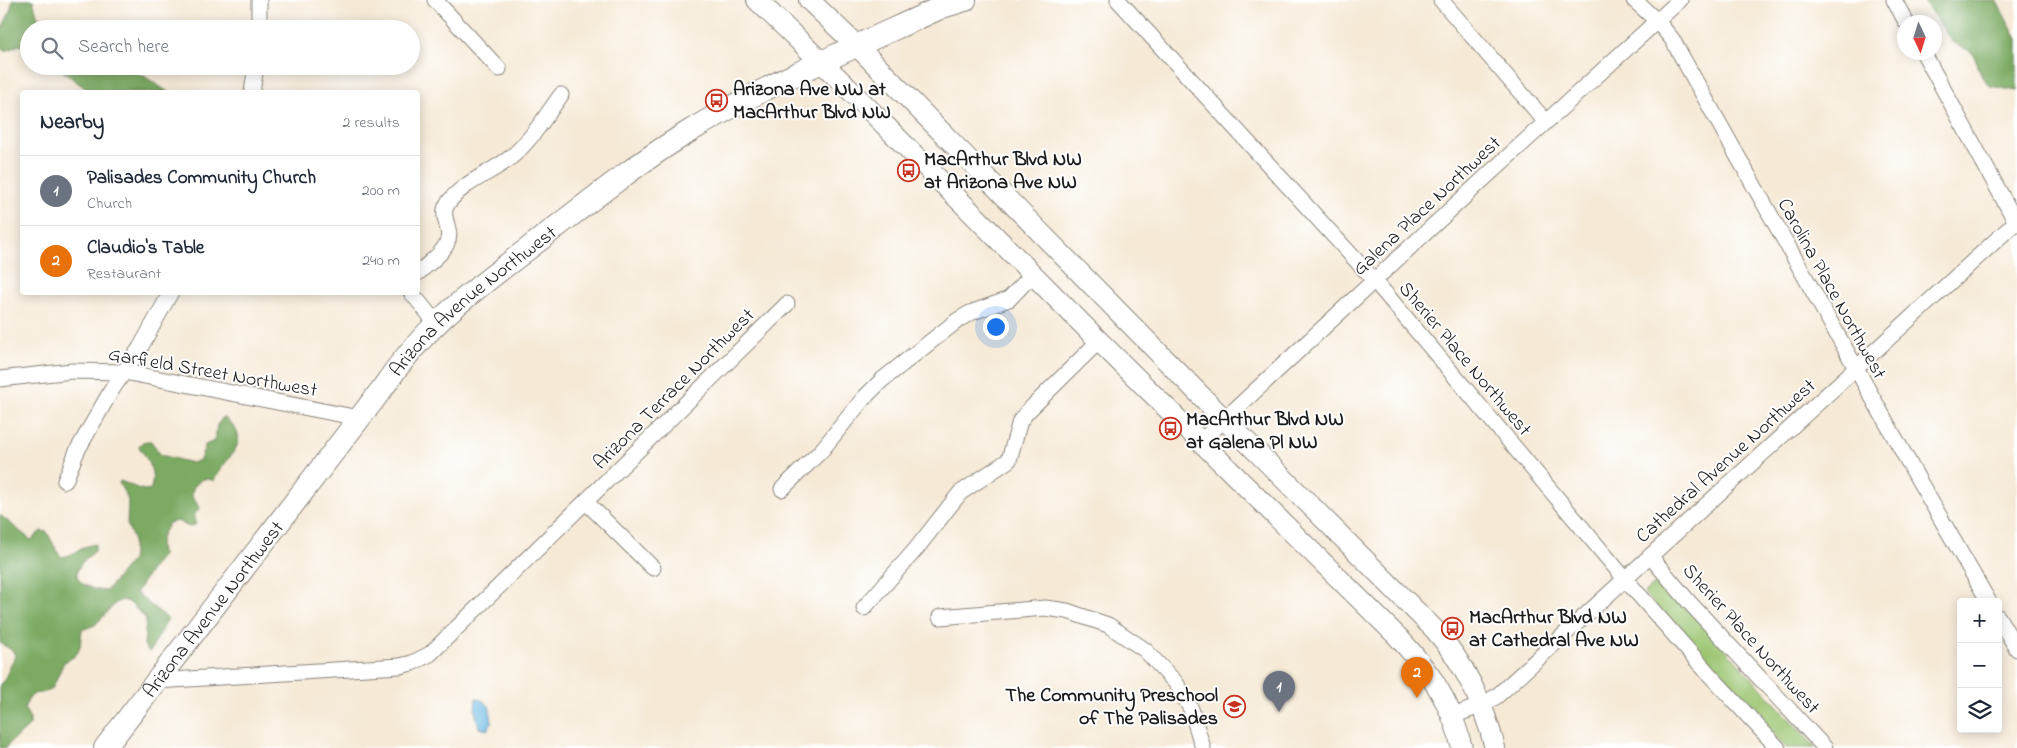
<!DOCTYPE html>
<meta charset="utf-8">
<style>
body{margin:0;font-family:"Indie Flower",sans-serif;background:#f6f6f7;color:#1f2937}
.controls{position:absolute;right:15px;bottom:15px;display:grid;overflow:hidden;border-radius:5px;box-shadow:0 2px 12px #0003}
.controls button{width:45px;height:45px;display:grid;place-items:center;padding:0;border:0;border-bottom:1px solid #e0e1e3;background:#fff;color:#1f2937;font:25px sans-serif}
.compass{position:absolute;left:1897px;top:15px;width:45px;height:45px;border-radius:50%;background:#fff;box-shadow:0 2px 12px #0003;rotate:176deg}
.you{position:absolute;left:995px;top:326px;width:18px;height:18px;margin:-12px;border:4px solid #fff;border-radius:50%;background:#1a73e8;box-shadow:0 0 0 8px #1a73e833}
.badge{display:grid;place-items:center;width:32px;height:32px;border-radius:50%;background:#2563eb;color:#fff;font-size:16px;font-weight:700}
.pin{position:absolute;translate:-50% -41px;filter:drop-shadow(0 1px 2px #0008)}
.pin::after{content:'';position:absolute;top:26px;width:18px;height:15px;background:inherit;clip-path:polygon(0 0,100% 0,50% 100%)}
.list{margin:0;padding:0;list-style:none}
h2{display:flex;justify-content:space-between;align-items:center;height:65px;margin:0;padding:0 20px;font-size:21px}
h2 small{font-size:16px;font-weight:400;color:#747a83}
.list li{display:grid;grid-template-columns:32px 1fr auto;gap:15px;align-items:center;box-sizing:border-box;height:70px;padding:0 20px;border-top:1px solid #e0e1e3}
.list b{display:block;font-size:19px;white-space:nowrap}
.list p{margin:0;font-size:16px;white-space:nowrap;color:#747a83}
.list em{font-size:16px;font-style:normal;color:#747a83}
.icon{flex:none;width:28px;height:28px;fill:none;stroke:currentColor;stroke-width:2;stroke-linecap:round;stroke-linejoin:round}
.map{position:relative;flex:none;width:2017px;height:748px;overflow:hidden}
.search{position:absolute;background:#fff;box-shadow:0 2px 12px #0003;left:20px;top:20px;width:400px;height:55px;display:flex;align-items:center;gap:12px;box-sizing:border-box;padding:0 18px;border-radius:28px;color:#747a83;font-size:19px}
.panel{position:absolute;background:#fff;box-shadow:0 2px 12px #0003;left:20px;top:90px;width:400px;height:205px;border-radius:5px}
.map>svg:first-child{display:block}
.green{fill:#9bc571;stroke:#5c7046}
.forest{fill:#7caa63;stroke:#4c6340}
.water{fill:#66b7e1;stroke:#416a7e}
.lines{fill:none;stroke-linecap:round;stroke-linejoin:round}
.street-casing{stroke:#89837a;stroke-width:17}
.secondary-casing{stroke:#89837a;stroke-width:22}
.primary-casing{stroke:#89837a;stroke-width:24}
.street{stroke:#fff;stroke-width:15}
.secondary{stroke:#fff;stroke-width:20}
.primary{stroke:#fff;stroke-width:22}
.labels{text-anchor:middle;stroke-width:4;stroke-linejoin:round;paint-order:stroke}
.poi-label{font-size:20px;font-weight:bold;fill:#1c1c1c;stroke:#fff;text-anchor:start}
.street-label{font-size:20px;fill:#1c1c1c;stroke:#fff}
</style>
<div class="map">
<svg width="2017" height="748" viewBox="0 0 2017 748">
<rect width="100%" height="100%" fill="#fff"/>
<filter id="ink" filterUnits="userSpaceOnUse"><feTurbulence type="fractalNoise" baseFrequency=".02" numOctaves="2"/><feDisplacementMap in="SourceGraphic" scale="10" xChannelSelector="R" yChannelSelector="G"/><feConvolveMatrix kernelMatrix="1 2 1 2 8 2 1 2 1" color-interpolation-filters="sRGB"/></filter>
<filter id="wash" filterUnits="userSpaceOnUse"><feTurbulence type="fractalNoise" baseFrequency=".0096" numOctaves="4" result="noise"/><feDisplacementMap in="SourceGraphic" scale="20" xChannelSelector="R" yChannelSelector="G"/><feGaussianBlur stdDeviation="1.12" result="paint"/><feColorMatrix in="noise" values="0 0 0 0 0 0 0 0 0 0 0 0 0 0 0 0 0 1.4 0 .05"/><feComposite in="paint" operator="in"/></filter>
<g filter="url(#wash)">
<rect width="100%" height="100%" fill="#f6ead7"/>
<path class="green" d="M1661 579 1816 748H1786L1644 593Z"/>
<path class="forest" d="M13 0H33C39 21 38 26 61 24L67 29H29V48L19 45 6 51 0 48V32L9 14Z
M1923 0H1996L2017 39V91L1990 86 1982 77 1974 56 1970 51 1952 42Z
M56 66H129L168 92H90Z
M223 417C258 442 224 456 214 481 203 476 201 480 193 488L192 497 199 506V510L193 516 196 521 195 525 189 527 177 521 169 523C163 533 156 544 163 556L156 562 136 593 168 619 151 650 149 652 144 645 146 619 129 602 123 600 117 602 95 625 82 630C79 648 83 654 64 662L52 689C34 698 35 686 24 708L30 718V725C22 734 13 738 6 748H0V684L4 680 15 656 13 651 0 643V515L31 540 41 531 47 532 58 553 62 557C75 555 82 546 95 544V551C89 556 77 565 77 573 76 585 97 591 106 591L132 560 133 554V539L127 524 128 500 119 483 120 481C131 484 138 491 150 490 157 474 148 460 139 447 141 441 145 441 151 441L161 455 192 463 200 460 205 445 214 441 217 425Z"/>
<path class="water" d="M476 698C491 703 490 707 492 722L487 730 479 728 475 710Z"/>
</g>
<g filter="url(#ink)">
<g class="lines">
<defs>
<path id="street" d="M435 0 499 69
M1118 0 1374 280 1625 579 1708 673 1778 748
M1441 0 1546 122
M1634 0 1657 21 1672 39 1918 479 1989 602
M1894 0 1906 22
M259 29V0
M1923 52 2017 224
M252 92 256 66
M418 273C427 264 442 255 447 243 454 229 438 216 448 203 463 182 491 173 510 158 531 141 545 117 561 95
M411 292 436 323
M0 379 72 371 124 372 359 418
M1200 442 1490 173 1680 0
M65 481 77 451 111 391 140 348 171 292
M782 489 821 451 863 399 882 380 958 320 970 313 1009 299 1033 274
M586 502 653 568
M1650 556 1689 602 1825 748
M864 608 916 549 960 493 1009 460 1020 421 1027 412 1099 341
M940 617 1045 608 1067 611 1108 625 1145 650 1176 683 1191 709 1203 748
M1998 617 2017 649
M156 681 400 666 412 663 430 654 787 304
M1453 716 1482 705 1497 696 2016 222"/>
<path id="secondary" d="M757 0 844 84 1099 341 1398 637C1430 672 1451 701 1462 748
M809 0 857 46 1211 406 1435 630C1465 664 1484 704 1495 748"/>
<g id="primary">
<path id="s1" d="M105 748 382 389C424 326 470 293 529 248 580 209 630 168 685 134 766 84 855 47 942 7L965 0"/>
</g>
</defs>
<use href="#street" class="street-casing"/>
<use href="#secondary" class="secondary-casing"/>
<use href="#primary" class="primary-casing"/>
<use href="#street" class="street"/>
<use href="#secondary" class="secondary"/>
<use href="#primary" class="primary"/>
</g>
</g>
<defs>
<symbol id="bus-ring" viewBox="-11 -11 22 22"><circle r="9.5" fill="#fff" stroke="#c8321e" stroke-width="1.5"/><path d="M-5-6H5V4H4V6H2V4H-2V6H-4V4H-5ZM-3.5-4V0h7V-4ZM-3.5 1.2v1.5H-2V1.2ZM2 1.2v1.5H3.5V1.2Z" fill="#c8321e"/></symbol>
<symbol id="school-ring" viewBox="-11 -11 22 22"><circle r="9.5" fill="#fff" stroke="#c8321e" stroke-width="1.5"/><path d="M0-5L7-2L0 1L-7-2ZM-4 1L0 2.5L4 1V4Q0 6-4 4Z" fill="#c8321e"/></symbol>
</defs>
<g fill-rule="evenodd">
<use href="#bus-ring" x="704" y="88" width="25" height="25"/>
<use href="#bus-ring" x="896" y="158" width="25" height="25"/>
<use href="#bus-ring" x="1158" y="416" width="25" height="25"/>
<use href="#bus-ring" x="1440" y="616" width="25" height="25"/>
<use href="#school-ring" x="1222" y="694" width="25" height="25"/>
</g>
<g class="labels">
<g class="poi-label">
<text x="733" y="95">Arizona Ave NW at<tspan x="733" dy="23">MacArthur Blvd NW</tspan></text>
<text x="924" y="165">MacArthur Blvd NW<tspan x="924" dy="23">at Arizona Ave NW</tspan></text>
<text x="1186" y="425">MacArthur Blvd NW<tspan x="1186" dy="23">at Galena Pl NW</tspan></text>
<text x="1469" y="623">MacArthur Blvd NW<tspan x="1469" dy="23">at Cathedral Ave NW</tspan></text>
<text x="1218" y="701" text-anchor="end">The Community Preschool<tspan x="1218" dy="23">of The Palisades</tspan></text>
</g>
<g class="street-label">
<text transform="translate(1426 205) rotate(-43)" y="7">Galena Place Northwest</text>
<text transform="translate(1833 288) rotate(61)" y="7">Carolina Place Northwest</text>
<text dy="7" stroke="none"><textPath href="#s1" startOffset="581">Arizona Avenue Northwest</textPath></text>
<text transform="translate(1466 358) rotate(50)" y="7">Sherier Place Northwest</text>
<text transform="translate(213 371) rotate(10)" y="7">Garfield Street Northwest</text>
<text transform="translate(673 388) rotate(-45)" y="7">Arizona Terrace Northwest</text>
<text transform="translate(1725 460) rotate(-42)" y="7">Cathedral Avenue Northwest</text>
<text dy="7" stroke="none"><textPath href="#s1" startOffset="176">Arizona Avenue Northwest</textPath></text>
<text transform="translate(1752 638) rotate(48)" y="7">Sherier Place Northwest</text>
</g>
</g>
</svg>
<div class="controls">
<button>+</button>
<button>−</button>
<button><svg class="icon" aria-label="layers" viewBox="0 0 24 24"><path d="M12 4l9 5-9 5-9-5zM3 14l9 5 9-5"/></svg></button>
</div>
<svg class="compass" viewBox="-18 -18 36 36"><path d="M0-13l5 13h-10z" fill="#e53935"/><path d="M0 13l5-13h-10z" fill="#747a83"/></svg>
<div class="you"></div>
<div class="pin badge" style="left:1279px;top:712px;background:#6b7280">1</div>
<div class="pin badge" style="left:1417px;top:698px;background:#e8710a">2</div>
<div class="search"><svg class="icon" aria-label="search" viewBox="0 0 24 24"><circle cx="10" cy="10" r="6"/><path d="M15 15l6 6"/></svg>Search here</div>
<section class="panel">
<h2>Nearby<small>2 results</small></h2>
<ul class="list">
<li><span class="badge" style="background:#6b7280">1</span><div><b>Palisades Community Church</b><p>Church</p></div><em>200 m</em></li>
<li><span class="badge" style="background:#e8710a">2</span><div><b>Claudio's Table</b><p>Restaurant</p></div><em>240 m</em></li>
</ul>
</section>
</div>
